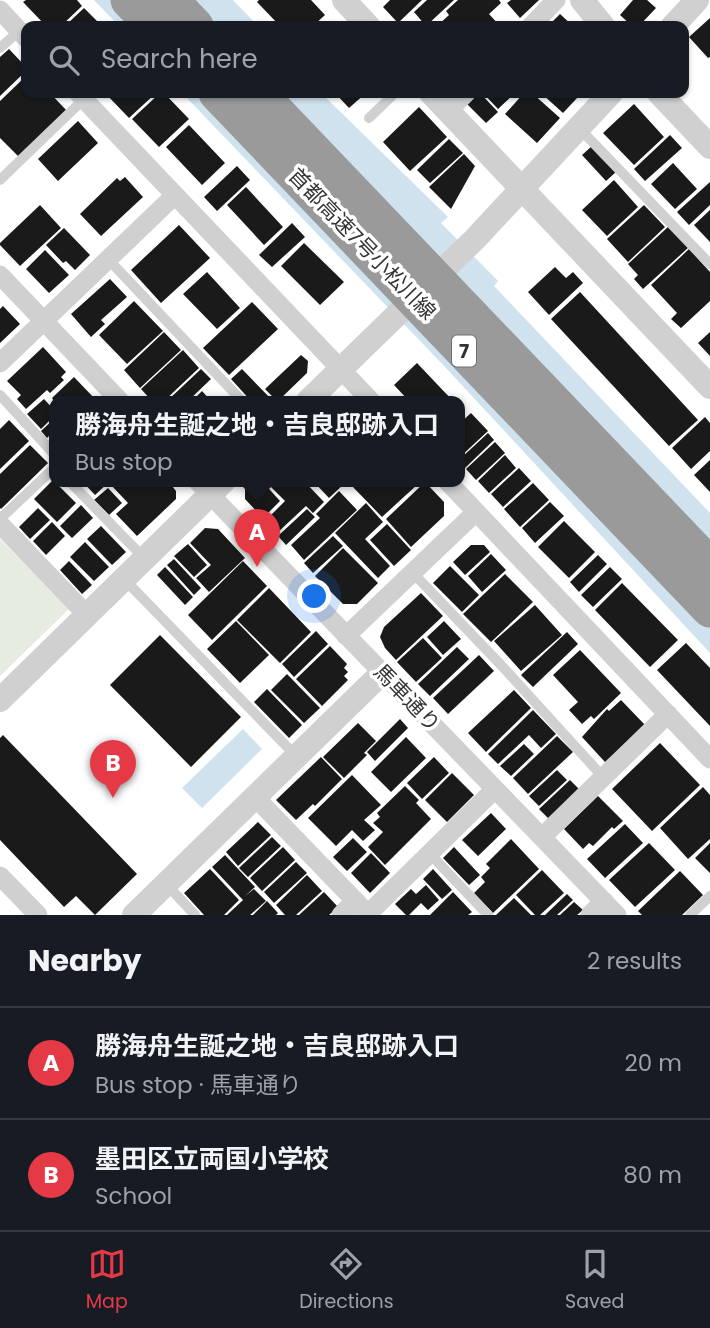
<!DOCTYPE html>
<meta charset="utf-8">
<style>
body{margin:0;font-family:Poppins,"Noto Sans JP",sans-serif;background:#20242c;color:#f1f3f6}
.you{position:absolute;left:315px;top:597px;width:24px;height:24px;margin:-18px;border:5px solid #fff;border-radius:50%;background:#1a73e8;box-shadow:0 0 0 10px #1a73e833}
.badge{display:grid;place-items:center;width:46px;height:46px;border-radius:50%;background:#e63946;color:#fff;font-size:23px;font-weight:700}
.pin{position:absolute;translate:-50% -58px;filter:drop-shadow(0 2px 4px #0008)}
.pin::after{content:'';position:absolute;top:37px;width:24px;height:21px;background:inherit;clip-path:polygon(0 0,100% 0,50% 100%)}
.popup{position:absolute;left:49px;top:396px;width:416px;height:91px;box-sizing:border-box;display:grid;place-content:center;border-radius:14px;background:#171b24;filter:drop-shadow(0 2px 5px #0005);font-size:23px;white-space:nowrap;color:#9ea1a6}
.popup b{font-size:26px;color:#f1f3f6}
.popup::after{content:'';position:absolute;left:50%;top:100%;margin-left:-14px;border:14px solid transparent;border-top-color:#171b24}
.list{margin:0;padding:0;list-style:none}
h2{display:flex;justify-content:space-between;align-items:center;height:91px;margin:0;padding:0 28px;font-size:30px}
h2 small{font-size:23px;font-weight:400;color:#9ea1a6}
.list li{display:grid;grid-template-columns:46px 1fr auto;gap:21px;align-items:center;box-sizing:border-box;height:112px;padding:0 28px;border-top:2px solid #363941}
.list b{display:block;font-size:26px;white-space:nowrap}
.list p{margin:0;font-size:23px;white-space:nowrap;color:#9ea1a6}
.list em{font-size:23px;font-style:normal;color:#9ea1a6}
.icon{flex:none;width:38px;height:38px;fill:none;stroke:currentColor;stroke-width:2;stroke-linecap:round;stroke-linejoin:round}
.map{position:relative;flex:none;width:710px;height:915px;overflow:hidden}
.search{position:absolute;background:#171b24;box-shadow:0 2px 5px #0004;left:21px;right:21px;top:21px;height:77px;display:flex;align-items:center;gap:18px;box-sizing:border-box;padding:0 24px;border-radius:14px;color:#9ea1a6;font-size:26px}
.sheet{height:315px;background:#171b24}
nav{display:flex;justify-content:space-around;align-items:center;box-sizing:border-box;height:98px;border-top:2px solid #363941;background:#171b24;font-size:19px;color:#9ea1a6}
nav a{display:grid;justify-items:center;gap:4px}
nav .on{color:#e63946}
.map>svg:first-child{display:block}
.green{fill:#e6ecdf}
.water{fill:#cfe2ee}
.building{fill:#1a1a1a}
.lines{fill:none;stroke-linecap:round;stroke-linejoin:round}
.service{stroke:#d0d0d0;stroke-width:10}
.minor{stroke:#d0d0d0;stroke-width:19}
.tertiary{stroke:#d0d0d0;stroke-width:24}
.motorway{stroke:#9a9a9a;stroke-width:37}
.labels{text-anchor:middle;stroke-width:7;stroke-linejoin:round;paint-order:stroke}
.shield{fill:#fff;stroke:#707070;stroke-width:2}
.shield-label{font-size:19px;font-weight:bold;fill:#333}
.street-label{font-size:21px;fill:#333;stroke:#fff}
</style>
<div class="map">
<svg width="710" height="915" viewBox="0 0 710 915">
<rect width="100%" height="100%" fill="#fff"/>
<path class="green" d="M0 539 70 608 0 676Z"/>
<path class="water" d="M94 0H233L258 26H119Z
M182 93H321L448 217 441 223 498 281 494 286 710 513V653L447 369Z
M243 729 262 749 202 808 182 788Z"/>
<path class="building" d="M26 0H77L82 6 61 26H46L23 2Z
M259 0H311L325 15 313 26H280L257 2Z
M390 0H422L398 23 383 7Z
M427 0H454L426 26 414 12Z
M458 0H499L501 3 489 14 500 26H437L449 15 446 11Z
M511 0H539L520 18 507 3Z
M633 0H647L656 8 639 26H632L620 15Z
M84 8 102 26H65Z
M560 14 573 26H548Z
M710 18V57L708 58 689 37Z
M9 49 26 67V71L0 96V57Z
M26 76V93H50L67 111 19 157 0 138V101Z
M105 93H156L129 118Z
M160 93H164L189 119 159 147 132 119Z
M335 93H366L349 108Z
M480 93 498 112 486 123 467 104Z
M483 93H515L498 109Z
M524 93H532L560 118 537 143 505 114Z
M541 93H573L578 97 563 113Z
M634 104 664 137 634 165 603 133Z
M419 107 447 137 410 171 383 142Z
M78 121 98 143 58 181 38 159Z
M189 125 225 163 202 185 166 147Z
M670 135 682 148 645 181 634 169Z
M449 139 463 153 430 183 417 170Z
M592 146 616 172 606 181 582 155Z
M464 154 475 166 451 209 429 187Z
M673 163 697 189 675 209 651 184Z
M237 166 250 180 217 211 204 197Z
M125 177 143 197 101 236 80 214 117 178 120 181Z
M614 180 638 207 607 236 582 210Z
M710 182V205L689 225 677 212Z
M246 187 283 227 264 245 227 205Z
M40 205 61 228 20 266 0 245V243Z
M644 205 665 227 628 262 607 239Z
M710 210V242L694 225Z
M292 223 305 237 272 267 259 255Z
M179 225 210 258 161 303 131 270Z
M669 226 689 247 643 289 634 279 638 275 628 264Z
M64 228 90 255 75 270 66 261 63 263 46 245Z
M304 243 344 282 320 305 281 266Z
M689 249 710 272V301L681 328 671 319 677 313 651 285Z
M45 250 69 275 49 293 26 269Z
M555 267 566 278 573 272 583 283 549 315 528 292Z
M207 272 240 308 217 329 183 294Z
M110 279 127 297 101 320 105 324 91 337 71 314Z
M580 292 698 420 669 446 551 319Z
M134 301 163 331 127 364 99 335Z
M252 302 278 329 229 375 203 348Z
M3 306 20 324 0 343V309Z
M164 332 181 350 140 388 124 370Z
M710 332V356L698 343Z
M43 347 66 372 61 377 64 380 50 393 47 390 26 409 17 399 21 395 7 381Z
M183 350 199 368 164 401H152L141 389Z
M301 355 308 361 307 373 278 401H277L265 389Z
M417 363 453 401H409L394 385Z
M201 369 211 379 188 401H167Z
M242 369 273 401H251L231 379Z
M74 377 95 399 94 401H54L52 398Z
M202 391 211 401H192Z
M44 399 54 410V416L41 429 27 414Z
M471 413 488 431 460 457V423Z
M705 417 710 423V451L691 469 672 448Z
M54 419V431L47 438 41 431Z
M9 420 29 441 0 469V429Z
M488 433 494 440 465 468 460 463V459Z
M495 442 505 453 476 480 466 469Z
M30 445 48 463 1 509 0 508V474Z
M505 455 516 468 489 493 478 481Z
M710 460V492L694 475Z
M519 468 531 481 503 507 491 494Z
M53 480 76 503 57 522 34 499Z
M82 481H110L95 495Z
M115 481H168L176 491V499L137 536 116 514 128 503 111 485Z
M253 481H262L280 501 263 518 245 499V489Z
M265 481H304L324 502 313 513 306 506 276 534 264 522 285 501Z
M313 481H342L344 484 329 498Z
M357 481H415L418 484 382 517 352 486Z
M425 482 444 502V516L411 547 386 519Z
M533 483 549 500 520 527 504 509Z
M108 488 122 503 109 515 94 500Z
M339 491 357 510 304 560 291 545 320 518 316 514Z
M550 502 564 516 535 543 522 528Z
M366 503 383 522 365 539 390 566 378 578 335 533Z
M81 505 93 518 72 538 60 526Z
M38 508 50 520 30 539 19 527Z
M307 509 315 517 286 545 278 536Z
M564 521 595 552 569 578 538 547Z
M52 522 65 536 46 555 33 541Z
M387 524 411 550 394 566 370 540Z
M101 526 126 552 112 565 87 539Z
M205 528 218 529 245 558 209 592 196 578 211 565 190 543Z
M333 536 343 546 313 573 304 563Z
M85 542 109 567 94 581 70 557Z
M188 544 207 565 194 577 174 556Z
M471 545H484L490 552 465 575 453 562Z
M343 548 378 583 357 604H343L315 576Z
M491 554 506 570 482 592 468 576Z
M598 555 607 564 579 592 570 582Z
M174 559 201 588 194 595 167 565Z
M69 561 92 585 82 594 60 570Z
M243 561 267 586 212 640 188 615Z
M450 566 479 595 462 612 433 583Z
M165 567 193 597 185 605 157 575Z
M610 567 622 579 593 607 581 595Z
M505 574 533 602 491 642 463 614Z
M622 583 678 640 650 667 595 610Z
M269 588 311 632 280 663 237 620Z
M421 593 443 616 396 660 385 648 380 637 384 627Z
M535 605 562 635 521 671 494 641Z
M236 621 269 655 240 683 207 649Z
M444 621 461 639 443 655 427 637Z
M316 631 328 644 294 677 282 664Z
M567 632 578 644 533 687 521 675Z
M160 635 241 717 191 767 110 685Z
M423 638 442 658 416 682 397 662Z
M686 643 710 668V726L657 670Z
M330 646 347 664 344 668 348 672 344 676 348 680 322 706 296 679Z
M457 647 469 659 430 696 418 684Z
M580 650 621 693 594 719 591 716 582 724 569 710 578 702 553 675Z
M479 655 494 671 448 714 433 698Z
M287 674 320 708 304 723 271 690Z
M267 689 302 725 289 738 254 702Z
M514 690 531 708 486 752 468 733Z
M621 700 645 725 605 762 582 737 607 709 609 711Z
M533 710 556 734 541 748 529 735 498 764 488 754Z
M400 719 408 728 375 761 367 752Z
M358 723 376 741 364 753 367 755 344 778 323 757Z
M3 735 137 874 95 915 76 896 64 907 0 840V738Z
M557 736 573 752 528 794 513 778Z
M406 737 426 758 391 792 371 772Z
M660 743 700 785 652 831 612 789Z
M524 744 534 754 511 776 500 766Z
M321 757 342 779 315 806 313 804 296 820 276 800Z
M434 757 449 773 422 799 407 783Z
M557 770 567 780 539 806 529 796Z
M452 773 474 795 447 822 425 800Z
M352 775 381 805 364 820 375 830 363 841 352 830 336 846 308 818Z
M570 780 580 790 549 819 539 809Z
M405 786 419 800 416 803 431 819 385 865 368 847 383 832 373 823 380 817 377 813Z
M703 787 710 795V839L688 859 660 828Z
M598 796 623 821 614 829 612 827 593 846 589 843 583 849 564 829Z
M491 813 506 829 478 856 462 840Z
M258 822 271 835 238 866 226 852Z
M625 824 643 843 605 878 587 859Z
M272 837 281 846 248 877 239 868Z
M353 838 367 852 347 871 333 857Z
M511 839 539 869 493 913 474 893 485 882 481 877 490 868 486 864Z
M649 843 675 870 635 907 609 880Z
M710 843V873L695 858Z
M283 847 295 860 262 891 250 878Z
M454 847 480 875 469 885 443 858Z
M371 853 390 873 370 893 351 873Z
M225 855 255 887 245 896 254 889 266 901 250 915H227L243 900 212 867Z
M296 862 307 873 274 903 264 892Z
M210 869 239 900 224 915H204L184 893Z
M433 869 452 890 442 899 423 879Z
M542 870 564 893 540 915H535L516 895Z
M680 871 703 895 682 915H642L638 911Z
M307 875 322 891 296 915H285L276 905Z
M426 885 439 900 428 910 421 903 409 915H406L395 904 411 889 416 894Z
M324 892 338 907 329 915H299Z
M453 892 472 912 468 915H430Z
M567 894 573 900 557 915H545Z
M514 898 531 915H496Z
M267 901 278 913 276 915H253Z
M574 902 583 910 577 915H560Z"/>
<g class="lines">
<path class="service" d="M0 48 19 31
M369 118 395 93
M579 128 710 264
M0 180 84 99
M108 259 242 401
M0 395 54 454
M69 481 144 558
M0 519 54 468
M413 573 501 665 603 777
M124 579 296 756
M429 853 488 915
M167 885 195 915
M690 915 710 896"/>
<path class="minor" d="M0 10 26 38
M531 26 556 0
M78 93 371 401
M449 110 466 93
M0 275 120 401
M0 363 175 195
M197 481 617 915
M447 481 710 759
M0 524 87 615
M346 636 476 512
M255 797 369 915
M542 837 668 714
M0 876 38 915
M368 914 495 789
M341 915 355 901
M590 915 604 901"/>
<path class="tertiary" d="M344 0 368 26
M582 0 603 26
M673 26 697 0
M431 93 710 387
M659 93 710 147
M308 401 475 239 611 93
M0 700 224 481
M134 915 382 673"/>
<path class="motorway" d="M129 0 154 26
M170 0 195 26
M217 93 710 609
M258 93 710 566"/>
</g>
<g class="labels">
<rect class="shield" x="452" y="335.5" width="24" height="31" rx="5"/>
<g class="shield-label">
<text x="464" y="358">7</text>
</g>
<g class="street-label">
<text transform="translate(362 244) rotate(46)" y="7">首都高速7号小松川線</text>
<text transform="translate(407 698) rotate(46)" y="7">馬車通り</text>
</g>
</g>
</svg>
<div class="you"></div>
<div class="pin badge" style="left:257px;top:567px">A</div>
<div class="popup"><b>勝海舟生誕之地・吉良邸跡入口</b>Bus stop</div>
<div class="pin badge" style="left:113px;top:798px">B</div>
<div class="search"><svg class="icon" aria-label="search" viewBox="0 0 24 24"><circle cx="10" cy="10" r="6"/><path d="M15 15l6 6"/></svg>Search here</div>
</div>
<section class="sheet">
<h2>Nearby<small>2 results</small></h2>
<ul class="list">
<li><span class="badge">A</span><div><b>勝海舟生誕之地・吉良邸跡入口</b><p>Bus stop · 馬車通り</p></div><em>20 m</em></li>
<li><span class="badge">B</span><div><b>墨田区立両国小学校</b><p>School</p></div><em>80 m</em></li>
</ul>
</section>
<nav>
<a class="on"><svg class="icon" aria-label="map" viewBox="0 0 24 24"><path d="M3 6l6-2 6 2 6-2v14l-6 2-6-2-6 2zM9 4v14M15 6v14"/></svg>Map</a>
<a><svg class="icon" aria-label="directions" viewBox="0 0 24 24"><path d="M12 3l9 9-9 9-9-9zM9 14v-3h6M13 9l2 2-2 2"/></svg>Directions</a>
<a><svg class="icon" aria-label="saved" viewBox="0 0 24 24"><path d="M7 4h10v16l-5-4-5 4z"/></svg>Saved</a>
</nav>
